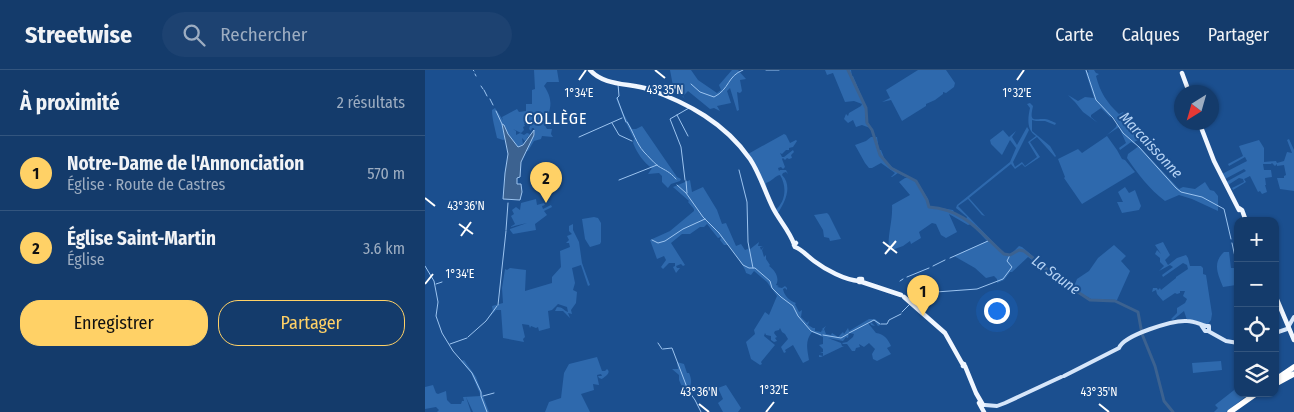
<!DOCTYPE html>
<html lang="fr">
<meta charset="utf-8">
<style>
body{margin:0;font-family:"Fira Sans Condensed",sans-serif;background:#1d4271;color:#f1f3f6}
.controls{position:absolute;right:15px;bottom:15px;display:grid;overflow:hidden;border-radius:10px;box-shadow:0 1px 4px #0004}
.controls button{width:45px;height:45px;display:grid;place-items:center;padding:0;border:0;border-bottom:1px solid #33557e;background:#143b6b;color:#f1f3f6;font:25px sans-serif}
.compass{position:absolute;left:749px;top:15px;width:45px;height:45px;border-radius:50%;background:#143b6b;box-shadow:0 1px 4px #0004;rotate:217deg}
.you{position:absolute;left:571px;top:240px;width:18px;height:18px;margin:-12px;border:4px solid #fff;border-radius:50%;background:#1a73e8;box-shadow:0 0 0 8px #1a73e833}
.badge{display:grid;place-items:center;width:32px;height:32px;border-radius:50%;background:#ffd166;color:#111;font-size:16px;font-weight:700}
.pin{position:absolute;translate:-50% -41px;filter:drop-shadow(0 1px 2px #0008)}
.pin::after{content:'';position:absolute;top:26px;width:18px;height:15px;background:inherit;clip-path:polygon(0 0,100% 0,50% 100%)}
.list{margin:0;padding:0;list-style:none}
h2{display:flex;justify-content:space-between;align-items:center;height:65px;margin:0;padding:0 20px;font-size:21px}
h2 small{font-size:16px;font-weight:400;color:#9dadc1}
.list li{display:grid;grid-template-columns:32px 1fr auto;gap:15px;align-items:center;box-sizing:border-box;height:75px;padding:0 20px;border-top:1px solid #33557e}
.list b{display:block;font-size:19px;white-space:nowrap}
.list p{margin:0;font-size:16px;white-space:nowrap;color:#9dadc1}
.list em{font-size:16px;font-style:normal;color:#9dadc1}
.actions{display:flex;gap:10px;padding:15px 20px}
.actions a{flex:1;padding:11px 0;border:1px solid #ffd166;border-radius:20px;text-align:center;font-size:18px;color:#ffd166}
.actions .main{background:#ffd166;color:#111}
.icon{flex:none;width:28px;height:28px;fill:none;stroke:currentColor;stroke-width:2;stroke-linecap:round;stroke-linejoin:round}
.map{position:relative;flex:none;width:869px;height:342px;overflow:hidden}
header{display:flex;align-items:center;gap:30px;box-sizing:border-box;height:70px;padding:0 25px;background:#143b6b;border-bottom:1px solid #33557e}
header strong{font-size:24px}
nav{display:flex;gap:28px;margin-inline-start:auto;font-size:18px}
.search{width:350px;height:45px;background:#1d4271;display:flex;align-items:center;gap:12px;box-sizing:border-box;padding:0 18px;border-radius:28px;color:#9dadc1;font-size:19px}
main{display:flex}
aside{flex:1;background:#143b6b}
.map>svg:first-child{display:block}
.green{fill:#2e69ad}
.water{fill:#3c6290;stroke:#9cc4f0}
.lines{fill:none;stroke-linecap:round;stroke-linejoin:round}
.stream{stroke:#9cc4f0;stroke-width:1}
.river{stroke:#3c6290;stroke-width:3}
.secondary{stroke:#d6e6fa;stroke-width:4}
.primary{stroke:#f0f6ff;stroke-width:4.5}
.highway{stroke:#fff;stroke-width:5.5}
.ticks{fill:none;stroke:#fff;stroke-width:2}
.labels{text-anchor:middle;stroke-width:4;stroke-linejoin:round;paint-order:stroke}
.water-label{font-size:15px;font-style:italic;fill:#b5d3f5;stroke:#1b4f8f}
.quarter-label{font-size:16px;letter-spacing:1px;fill:#fff;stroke:#1b4f8f}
.ticks-label{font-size:12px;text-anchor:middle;fill:#fff;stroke:#1b4f8f;stroke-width:4;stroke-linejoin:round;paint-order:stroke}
</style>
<header>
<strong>Streetwise</strong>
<div class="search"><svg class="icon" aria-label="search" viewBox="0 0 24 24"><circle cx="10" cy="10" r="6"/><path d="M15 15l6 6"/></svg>Rechercher</div>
<nav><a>Carte</a><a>Calques</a><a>Partager</a></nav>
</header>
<main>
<aside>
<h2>À proximité<small>2 résultats</small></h2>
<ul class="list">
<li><span class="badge">1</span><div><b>Notre-Dame de l'Annonciation</b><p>Église · Route de Castres</p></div><em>570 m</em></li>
<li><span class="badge">2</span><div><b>Église Saint-Martin</b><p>Église</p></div><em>3.6 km</em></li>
</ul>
<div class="actions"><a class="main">Enregistrer</a><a>Partager</a></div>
</aside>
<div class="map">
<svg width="869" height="342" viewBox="0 0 869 342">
<rect width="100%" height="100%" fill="#1b4f8f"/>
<path class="green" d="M109 0H132L134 12H122L119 16C129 30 126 40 119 54L122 59H127L126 64 128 67 117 66 116 69 109 71 103 81H100L105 69 110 65 109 58H107L106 61 104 59 106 52 103 56 101 53 99 54 100 56 98 57 99 60 96 63 88 59 91 61V65L95 63 99 65 102 63 105 64 100 71 97 68 98 74 93 77 78 58 77 60 78 59 80 63 79 65 81 69 78 70 72 68C70 58 67 49 67 40L70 38 78 50 77 47 92 39 94 42 101 41V34H107V20L110 19Z
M245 0H266L273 10 292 23 296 20 294 15 307 0H313L321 9 315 10 317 21 315 23 312 22 314 40 312 41 305 18 302 21 306 33 292 36 295 41 289 38 285 39 263 21 258 26 260 29 248 16Z
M400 0H426L427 6H428L442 39V50L440 41 441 53 445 58 437 55 431 57 428 50 423 53 419 49 421 44 423 46 424 43 436 36 437 34 429 31 420 32 408 3 402 5Z
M493 0H521L530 13 529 17 521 23 518 22V24L510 30 501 34V36L477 51 466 30 457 32 465 28 461 20Z
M660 0 664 3 663 0H669L671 3 674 4 671 6C675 22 682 33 694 44L698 42 717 68 709 72 712 75 706 72 695 80 694 78 701 73 694 57 682 65 691 57 692 53 701 65 689 48 685 45 686 48 676 38 666 45V47L673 53 658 42 650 32 643 25 653 31 660 27 669 28Z
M192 27 197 41 207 59H211L217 56 252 107 256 109 255 111 246 114 243 118 237 112V106L234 103 223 104 227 98C219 93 212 83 208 73L209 69 199 49 191 28Z
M605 33 608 36C604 54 609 48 620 49 623 49 628 52 631 53L630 55 620 51H611L607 50V61L625 76 631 86 630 87 612 67 605 72 615 87 600 97 597 94 590 99 586 94 544 128 560 146 557 145 543 129 533 136 580 184H586L594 176 597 177 644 216 642 217 603 187 587 202H585L579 210 572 213V209L569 206 561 208 550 198 529 186 562 171 546 154 543 155 524 144 532 162 521 168 516 165 511 154 507 153 494 162 496 168 486 174 485 171 478 176 464 181C462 165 468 151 467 135L485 125 474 112 480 108H483L473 103 467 107H466L470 103 456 93 447 98H444L440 93 430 75 441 71 446 67H452L454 80H456L460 90 468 98 492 111 503 129 504 136 528 140 530 144 541 149 542 147 531 138 532 135 585 92 591 78 585 70 577 85 566 74 565 70 578 60 584 67 591 61 587 67 592 75 602 57 604 60 588 92 590 97 597 92 600 96 612 87 603 72 611 66C601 60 603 47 605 38L602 34Z
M359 64 361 65 365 73 371 70 372 71 368 77 364 78V80H361L357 84 355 83 357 87H359L368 80 369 82 366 85 367 88 364 89 362 88 360 90 358 88 357 89 360 97 358 99 356 97 353 98 354 101 355 100H361L363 104 361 102 358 103 357 105C368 116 360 133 352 144L350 140C361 132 362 116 355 105 349 106 348 111 341 113L342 121 323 84Z
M682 66 692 80 697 89 700 90 710 102 657 134 639 108 640 107 633 89 653 79 657 83Z
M864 69 869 80V121L855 119 852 108H859V106L861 105 859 95 852 96V94L850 96 847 93 846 94H838L839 100H846L847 107 840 108 841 115H840L842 122 837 124 835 121 833 122 825 106 819 109 821 112 808 120 807 118 819 112 818 109 814 108 803 115 801 112 821 101 819 99 800 109 797 104 822 91 820 87 804 96 803 94 818 86 814 76 834 70 839 78V92L851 91 852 93 859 91 862 82 867 83 862 70Z
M714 76 754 119 758 117 770 119 780 112 785 120 789 121 793 126V141L767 129 754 125 740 131C724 119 713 104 702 88L703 84Z
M265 110 267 122 278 117 292 140 297 154 301 153 311 176 316 174 320 180 323 179 324 173V180L334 172 333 176H338L335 177 336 180 339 177 337 180 339 187 341 185V189L345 195 344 196C350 200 355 208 351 215L354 216 352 217 357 218 360 216 362 218V220L360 218 358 219C359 225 364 231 371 233L370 234 374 242 377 240 376 247 382 253 384 251 383 255 388 258H390V261L396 262 397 260 399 261 397 259 401 256 399 259 401 264 406 265 407 263 413 267 418 262 419 264 423 258 424 261 444 249H450L455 253V255L453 256 449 250 446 252 450 256 446 255 445 252 443 253 451 263C459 264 463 269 466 276L462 278 466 284 452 291 448 289 447 284 450 279 444 273 439 277 434 274 435 277 431 278 430 281H427L422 274H418L417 273 422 272 428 267 429 264 424 263 423 268 421 267 418 271 403 268 416 273 417 276H419L396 287H394V285L398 286V283L395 282H398V279L394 275 398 274V267L387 262C380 271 382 278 384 290L378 293 368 275 360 280 361 282 359 283 356 277 363 269 360 264 357 262 355 258 354 260 350 261 349 263 352 267 350 268 352 271 349 272 346 270V266L341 265 340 263 339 266 350 275 336 292 337 294 335 295 326 289 321 272 330 264 329 260 340 242 344 245 352 226 342 212 329 201 326 205 321 203C320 197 308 181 303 175H299L295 170 296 167 293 168 282 154 279 157H275L265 164H257L246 173 260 195 258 196 256 194 251 196 252 198H255L251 203 248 197 250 196V193H244L238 199 236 197 241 190 239 186 232 189 225 170 245 161 269 141V139L263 132 264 131 248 117Z
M700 117 704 123 710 120 716 136 714 140 697 143 692 132H698L693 122Z
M111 129 112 135 119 133 120 135 117 136 118 139 126 135 127 137 119 141 122 145 110 154 111 160 88 164 85 160V159L102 153 85 157 90 154 86 146 89 144 87 140 91 137 95 140 96 133Z
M402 143 404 145 416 169 405 171 404 168 399 167 398 160 389 145Z
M169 147 173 148 176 153V172L175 174 165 177 160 169 157 149Z
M148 154V160L154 172 157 193 165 215 163 216 156 195 147 198 150 213 148 220 152 222 151 233 146 240 147 244 143 243 145 248 138 241H130L132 237C138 237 138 240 143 242L142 237 133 234 127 240 123 241 125 258 114 261 113 257 111 258 106 256 105 258 104 255 97 254 100 267 98 269 99 272 78 268 76 240H71L59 253 68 242 67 236 78 233 77 218 80 199 82 200 85 198 101 200 100 221 127 213V207L136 197 135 181 145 177 144 173H141L144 170 142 166 147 164 144 161V156Z
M738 172 745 185 740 190 743 195 752 188 761 185 763 188 765 196H776L778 198V204L781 205 787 244 786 250 783 254 780 255 762 250 759 241 748 250 746 249 752 243V238L760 233 762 229 758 226 760 221H755V223L752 224 750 223 738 231 732 224 731 220 727 222 728 218H732L733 220 735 218 736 220 751 208V207L763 199 762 195 758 193 738 207 737 205 748 197 745 195 734 201 739 196 735 192V188L730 184 732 180 736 184 730 175Z
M689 175 701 186 696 191 705 201 692 230 666 229 648 219 652 209 664 201 673 188Z
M799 182H804L806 198H811L813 193V230L811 215 798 217C793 204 787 193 799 182Z
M172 287 177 301H180L182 299C187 303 179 307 177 309L174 308 173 306H177L176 304 172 305 174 315 168 314 169 320 156 324 165 342H120L124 332 136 328 139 303 144 294Z
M39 290 51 307 64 342H48L41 327 46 342H12L14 340 11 337 0 339V317L8 315 11 323 13 324 21 321 22 330 26 334H36L37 331H39L38 327 56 326 46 303 36 291Z
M796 291 797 300 768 303 767 293Z
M252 292 259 294 262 303H264C267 309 267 317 262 321L258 319 254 310V305L247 299H253Z
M301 315 316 338 313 342H298L293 333 298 329 293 318Z
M813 317V323H825L801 342H789L793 338 790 335Z"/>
<path class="water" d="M77 54 79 55 83 64 93 77 98 75 109 60V65L96 92 95 107 92 108V114H96L97 122 95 130 78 129 80 103 83 84Z"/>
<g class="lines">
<path class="stream" d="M48 0 49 1
M341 0H354
M661 0 671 30 688 48 698 63 714 77 751 118 756 122 777 127 799 139 806 169
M50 4 51 6
M193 14 194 26 192 28 201 52
M266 14 275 22 289 27C305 19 302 6 318 0
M56 16 58 19
M59 20 62 26
M65 29 68 35
M71 41 77 54
M252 45 263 66
M202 52C209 63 211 73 219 82 223 86 228 92 233 96 241 101 244 101 251 109
M187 53 194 65 207 71
M154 67 197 48
M314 100 322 132 323 172 328 198
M194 110 232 95
M260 110 256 77 245 49 264 38
M261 111 262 123
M252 115 261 123 278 147 294 163 318 195 324 198H330L345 211 347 218 356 227 368 236 373 246 386 261 396 265
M81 160 83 133
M227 170 233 173 240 171 258 159 280 149
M807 173 813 201
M525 188 563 171
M0 196 9 211 13 232 11 246 17 263 28 281 47 303 56 322V326L62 342
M508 196 520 190
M813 205V228
M482 207 504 198
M475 211 478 209
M11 214 17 212
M511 222 552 219 578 209 587 197 582 191 585 185
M488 232 501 225
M73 235 81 161
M477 242 485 234
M456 254H462L464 250 476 244
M424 263 449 250 455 254
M398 265 416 268 423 264
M43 267 61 251 72 236
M233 273 237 279
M25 274 42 268
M238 279 247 278 263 320 270 330 276 342
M58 326 69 323"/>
<path class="river" d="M423 0 441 38 442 53 447 60 455 85 466 98 491 111 502 130 504 137C541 140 554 162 579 184L585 185 594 180 599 181 642 215 665 230 690 231 713 242 717 264 730 296 739 331 748 342"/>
<path class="secondary" d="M776 255 780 261H784V256H780
M783 261 801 271 813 273
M850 263 862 259 869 247
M639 306 694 278C699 265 748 250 762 251 769 251 774 254 781 256
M560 335 572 336 580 333 636 307"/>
<path class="primary" d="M165 0C179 16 204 13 223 19 263 33 300 53 325 89 335 104 340 122 348 138 354 150 364 160 369 174
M757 3 764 22
M774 52 789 91 814 140
M814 138 817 140 821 151
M371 173 369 175 370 177C378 180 382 186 389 191 401 200 420 210 434 211
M434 209H437V212H434Z
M437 212 476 225
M850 225 869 270
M479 227 520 263 538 295
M539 294 538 296H540L551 323 558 335
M554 333 559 342"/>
<path class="highway" d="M850 310 869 297
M852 313 869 304
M805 342 832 323"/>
</g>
<path class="ticks" d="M230 0 240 8M154 10 161 0M592 10 599 0M0 128 10 136M34 154 48 164M36 166 46 152M458 172 472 183M460 184 471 171M0 214 8 204M274 334 284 342M674 334 684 342M341 342 349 332"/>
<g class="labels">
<g class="water-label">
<text transform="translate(726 75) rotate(47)" y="5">Marcaissonne</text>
<text transform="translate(631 205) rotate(36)" y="5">La Saune</text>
</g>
<g class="quarter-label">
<text x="131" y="54">COLLÈGE</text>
</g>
</g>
<g class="ticks-label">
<text x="240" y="24">43°35'N</text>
<text x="154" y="27">1°34'E</text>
<text x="592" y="27">1°32'E</text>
<text x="41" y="140">43°36'N</text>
<text x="35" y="208">1°34'E</text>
<text x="349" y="324">1°32'E</text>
<text x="274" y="326">43°36'N</text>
<text x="674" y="326">43°35'N</text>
</g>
</svg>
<div class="controls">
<button>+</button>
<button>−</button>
<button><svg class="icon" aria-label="locate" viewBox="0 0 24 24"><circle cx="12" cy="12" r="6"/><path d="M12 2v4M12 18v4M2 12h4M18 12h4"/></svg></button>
<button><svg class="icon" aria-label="layers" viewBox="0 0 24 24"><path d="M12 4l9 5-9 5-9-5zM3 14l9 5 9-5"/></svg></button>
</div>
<svg class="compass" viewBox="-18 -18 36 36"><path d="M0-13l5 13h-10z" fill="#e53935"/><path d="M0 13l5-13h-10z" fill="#9dadc1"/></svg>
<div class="you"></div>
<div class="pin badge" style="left:498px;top:246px">1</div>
<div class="pin badge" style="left:121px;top:133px">2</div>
</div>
</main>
